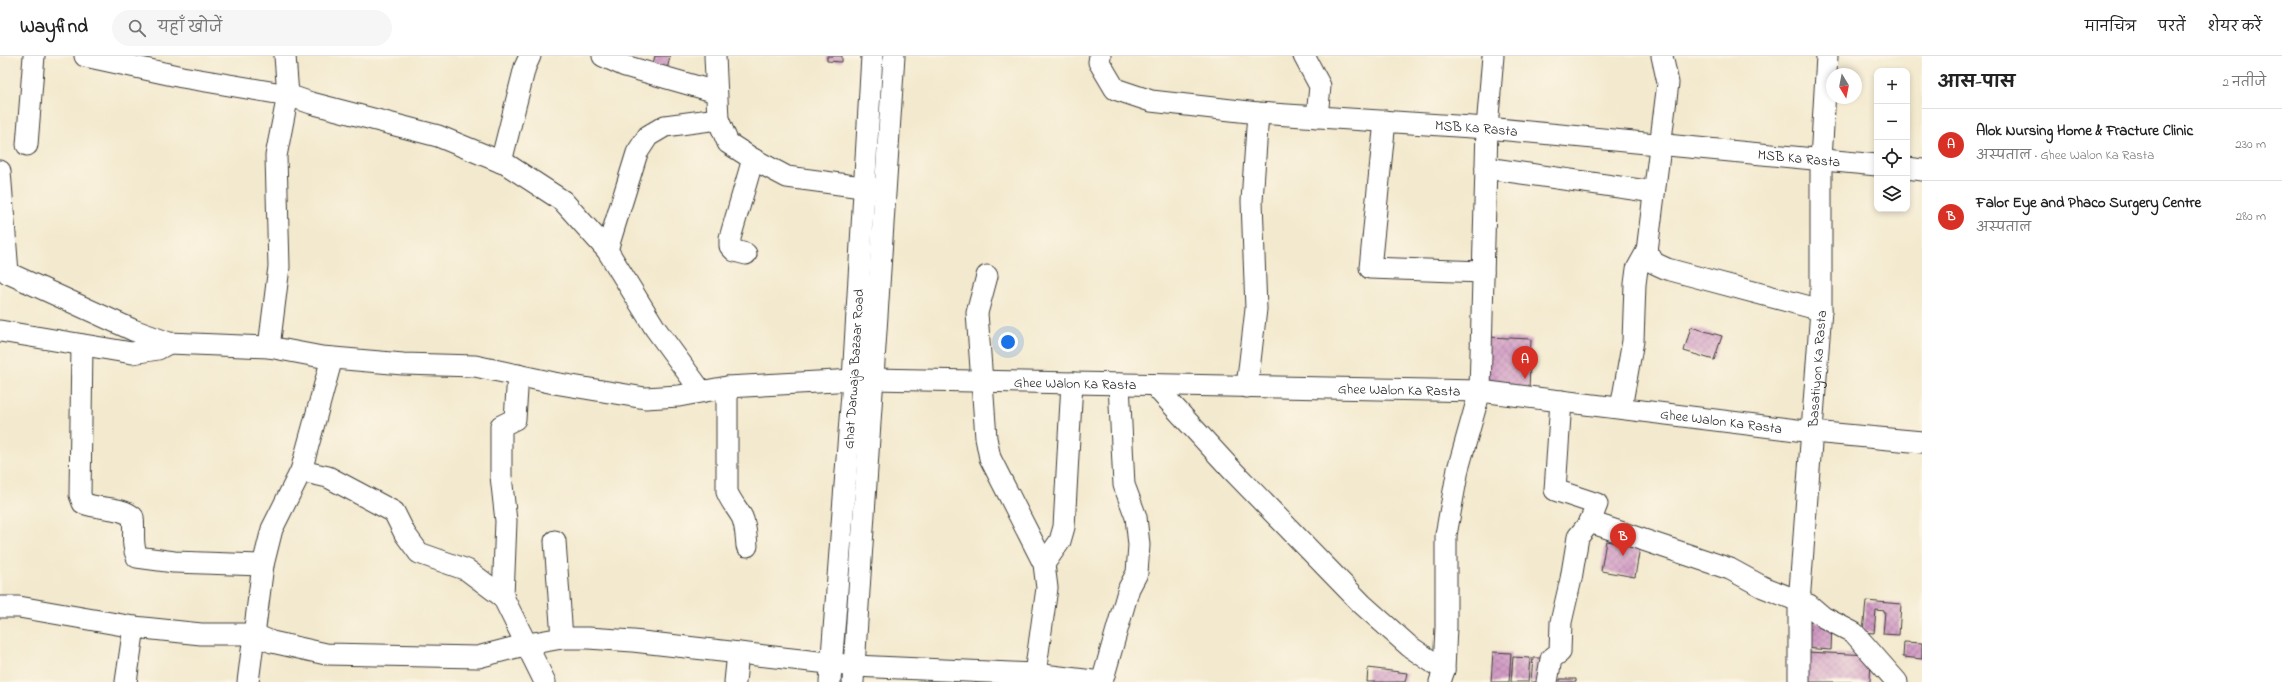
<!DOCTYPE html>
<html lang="hi">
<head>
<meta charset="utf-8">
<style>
	body { margin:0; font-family:"Indie Flower","Playpen Sans Deva",sans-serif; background:#f6f6f6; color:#222 }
	.controls { position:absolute; right:12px; top:12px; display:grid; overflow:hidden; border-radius:8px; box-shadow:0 2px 6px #0003 }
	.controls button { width:36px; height:36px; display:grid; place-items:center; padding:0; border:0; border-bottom:1px solid #e0e0e0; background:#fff; color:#222; font:20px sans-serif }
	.compass { position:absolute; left:1826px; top:12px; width:36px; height:36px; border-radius:50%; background:#fff; box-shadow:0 2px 6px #0003; rotate:170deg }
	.you { position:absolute; left:1008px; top:286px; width:14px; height:14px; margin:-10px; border:3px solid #fff; border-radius:50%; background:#1a73e8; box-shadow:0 0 0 6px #1a73e833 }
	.badge { display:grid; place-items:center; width:26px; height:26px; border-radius:50%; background:#d93025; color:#fff; font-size:13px; font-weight:700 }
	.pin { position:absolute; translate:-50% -33px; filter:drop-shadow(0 1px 2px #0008) }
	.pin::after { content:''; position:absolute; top:21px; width:14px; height:12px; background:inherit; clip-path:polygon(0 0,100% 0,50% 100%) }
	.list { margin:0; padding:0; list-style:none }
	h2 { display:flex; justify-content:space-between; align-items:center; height:52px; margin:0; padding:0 16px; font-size:17px }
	h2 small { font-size:13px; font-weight:400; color:#767676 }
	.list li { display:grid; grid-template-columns:26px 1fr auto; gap:12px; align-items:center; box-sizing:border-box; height:72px; padding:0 16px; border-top:1px solid #e0e0e0 }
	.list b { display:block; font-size:15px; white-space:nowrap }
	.list p { margin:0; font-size:13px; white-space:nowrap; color:#767676 }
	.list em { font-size:13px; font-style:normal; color:#767676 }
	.icon { flex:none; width:22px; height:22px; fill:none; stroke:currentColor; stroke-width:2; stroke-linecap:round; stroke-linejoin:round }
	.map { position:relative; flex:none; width:1922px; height:626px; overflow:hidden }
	header { display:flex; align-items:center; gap:24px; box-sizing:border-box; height:56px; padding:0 20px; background:#fff; border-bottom:1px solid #e0e0e0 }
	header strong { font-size:19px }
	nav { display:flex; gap:22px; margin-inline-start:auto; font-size:14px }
	.search { width:280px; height:36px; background:#f6f6f6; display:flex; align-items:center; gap:10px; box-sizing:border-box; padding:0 14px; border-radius:22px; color:#767676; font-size:15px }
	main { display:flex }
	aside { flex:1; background:#fff }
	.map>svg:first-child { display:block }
	.building { fill:url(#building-cross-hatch) }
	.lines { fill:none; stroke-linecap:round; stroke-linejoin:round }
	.minor-casing { stroke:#3c3b37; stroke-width:23 }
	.minor { stroke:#fff; stroke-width:21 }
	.labels { text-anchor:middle; stroke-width:3; stroke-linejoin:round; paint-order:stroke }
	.street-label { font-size:14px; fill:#1c1c1c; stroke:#fcf5e5 }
</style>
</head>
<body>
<header>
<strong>Wayfind</strong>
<div class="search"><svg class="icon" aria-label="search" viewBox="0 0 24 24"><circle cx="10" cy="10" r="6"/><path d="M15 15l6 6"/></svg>यहाँ खोजें</div>
<nav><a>मानचित्र</a><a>परतें</a><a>शेयर करें</a></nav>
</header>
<main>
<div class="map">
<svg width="1922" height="626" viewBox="0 0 1922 626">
	<defs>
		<pattern id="building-cross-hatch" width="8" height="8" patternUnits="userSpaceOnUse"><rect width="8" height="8" fill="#d098c4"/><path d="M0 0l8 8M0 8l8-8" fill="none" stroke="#a87b9e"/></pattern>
	</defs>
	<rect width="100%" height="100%" fill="#fcf5e5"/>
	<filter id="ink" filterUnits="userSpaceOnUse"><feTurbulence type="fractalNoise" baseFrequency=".025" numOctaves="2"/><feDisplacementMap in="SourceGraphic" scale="8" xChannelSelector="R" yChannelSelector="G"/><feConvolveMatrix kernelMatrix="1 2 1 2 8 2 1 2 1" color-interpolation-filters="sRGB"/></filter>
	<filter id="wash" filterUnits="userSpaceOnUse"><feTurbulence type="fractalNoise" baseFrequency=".012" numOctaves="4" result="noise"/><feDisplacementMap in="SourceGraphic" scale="16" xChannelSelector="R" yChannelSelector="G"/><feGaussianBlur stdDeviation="0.9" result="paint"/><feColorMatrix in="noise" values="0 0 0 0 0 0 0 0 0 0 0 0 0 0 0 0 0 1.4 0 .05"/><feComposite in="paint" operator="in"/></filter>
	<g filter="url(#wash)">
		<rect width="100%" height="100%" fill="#f3e9ce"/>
		<g id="blocks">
			<path class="building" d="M655,0H670L667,14L652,11Z
				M827,0H842V6L827,5Z
				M1691,271L1722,280L1714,304L1684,295Z
				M1487,281L1531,283L1529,333L1485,331Z
				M1606,485L1640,491L1635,521L1601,515Z
				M1866,545L1901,548L1899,579L1883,578L1885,555L1876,554L1874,577L1863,576Z
				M1805,565L1832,567L1831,594L1803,592Z
				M1904,586L1922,587V603L1903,601Z
				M1493,596L1511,597L1509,626H1491Z
				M1806,596L1871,599L1870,626H1805Z
				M1513,601L1530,602L1528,626H1511Z
				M1533,602H1544L1542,626H1531Z
				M1368,612L1407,617L1405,626H1367Z
				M1560,623H1576V626H1560Z"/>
		</g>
	</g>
	<g filter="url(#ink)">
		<use href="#blocks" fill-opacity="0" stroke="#3c3b37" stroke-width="1"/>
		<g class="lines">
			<defs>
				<g id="minor">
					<path d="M85,0L182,21L288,39L311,47L438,80L506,108L563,145L607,194L655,272L701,335"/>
					<path d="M603,0L625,10L716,36"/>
					<path d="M715,0L718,63L728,87L753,103L787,121L877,133"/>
					<path id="s1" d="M1100,0L1099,6L1115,33L1151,45L1258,57L1487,72L1877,109"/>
					<path d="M1304,0L1320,30L1317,61"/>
					<path d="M1662,0L1668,27L1647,195L1654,207L1667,213L1821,254"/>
					<path d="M1385,65L1370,212L1483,216"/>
					<path d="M27,89L34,0"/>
					<path d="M501,106L525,11L530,0"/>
					<path d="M1486,112L1654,136"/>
					<path d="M1907,112L1922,114"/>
					<path d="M0,115L8,217"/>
					<path d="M607,194L637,97L648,80L665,70L718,63"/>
					<path d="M746,198L735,195L730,190V182L753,103"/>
					<path id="s2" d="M0,210L8,217L133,274L169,287L269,291L322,301L403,308L475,310L554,327L645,342L679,340L727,331L873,323L1480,335L1813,376L1922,386"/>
					<path d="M987,220L977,257L986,382L990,402L1044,508L1047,532L1035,618"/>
					<path d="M0,275L132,297L158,293L169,287"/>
					<path d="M82,289L80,439L83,447C99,454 120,450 133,461C135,476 131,488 137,501L174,506L263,509"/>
					<path d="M269,291L279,211L276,100L288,39L285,0"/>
					<path d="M1154,329L1231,413L1362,548L1409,590L1444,614"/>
					<path d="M727,331V436C731,446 737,452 742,461C746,470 746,480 747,490"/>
					<path d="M1247,331L1256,253L1252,145L1258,57"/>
					<path d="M1561,345L1555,434L1597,448L1590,466"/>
					<path d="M1621,352L1633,285L1635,228L1637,213L1647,195"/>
					<path d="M301,415L328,421L394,456L405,478L419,497L467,514L503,541L545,626"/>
					<path d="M555,485L562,582"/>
					<path d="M1044,508L1060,485L1064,471L1072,327"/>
					<path d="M503,541L506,465L501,420V370L515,363L518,319"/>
					<path d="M0,551H19L134,571L201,578H253L272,586L326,598L478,601L528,588L562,582H588L633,585L854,610L1035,618L1101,626"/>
					<path d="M126,626L134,571"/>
					<path d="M248,626L263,509L272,473L301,415L332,302"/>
					<path d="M735,626L738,597"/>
					<path id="s3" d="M830,626L853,324L872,0"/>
					<path d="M853,626L894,0"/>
					<path d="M1102,626L1129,532L1137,517L1139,489L1136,461L1124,429L1119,328"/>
					<path d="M1440,626L1444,614L1446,571V479L1458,413L1480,335L1487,72L1493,0"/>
					<path d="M1547,626L1551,603L1560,596L1561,566L1571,523L1578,481L1590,466L1730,513L1763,531L1809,549L1823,561L1854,577L1897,626"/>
					<path id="s4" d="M1799,626V547L1821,254V104L1827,0"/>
				</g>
			</defs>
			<use href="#minor" class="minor-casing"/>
			<use href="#minor" class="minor"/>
		</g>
	</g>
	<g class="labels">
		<g class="street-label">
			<text dy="5" stroke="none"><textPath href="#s1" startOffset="402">MSB Ka Rasta</textPath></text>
			<text dy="5" stroke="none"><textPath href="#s1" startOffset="726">MSB Ka Rasta</textPath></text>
			<text dy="5" stroke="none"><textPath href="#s3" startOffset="314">Ghat Darwaja Bazaar Road</textPath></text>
			<text dy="5" stroke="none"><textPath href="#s4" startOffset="314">Basatiyon Ka Rasta</textPath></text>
			<text dy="5" stroke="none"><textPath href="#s2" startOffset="1098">Ghee Walon Ka Rasta</textPath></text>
			<text dy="5" stroke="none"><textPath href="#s2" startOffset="1422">Ghee Walon Ka Rasta</textPath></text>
			<text dy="5" stroke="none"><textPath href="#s2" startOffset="1746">Ghee Walon Ka Rasta</textPath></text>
		</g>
	</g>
</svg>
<div class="controls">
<button>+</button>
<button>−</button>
<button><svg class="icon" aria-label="locate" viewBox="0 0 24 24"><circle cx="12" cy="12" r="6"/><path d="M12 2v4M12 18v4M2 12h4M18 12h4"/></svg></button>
<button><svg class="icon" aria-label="layers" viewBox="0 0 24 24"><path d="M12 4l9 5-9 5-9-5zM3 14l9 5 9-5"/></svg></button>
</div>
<svg class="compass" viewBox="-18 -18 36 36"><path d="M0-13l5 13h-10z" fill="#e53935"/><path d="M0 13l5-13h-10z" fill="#767676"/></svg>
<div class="you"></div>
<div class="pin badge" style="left:1525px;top:323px">A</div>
<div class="pin badge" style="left:1623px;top:500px">B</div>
</div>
<aside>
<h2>आस-पास<small>2 नतीजे</small></h2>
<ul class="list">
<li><span class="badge">A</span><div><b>Alok Nursing Home &amp; Fracture Clinic</b><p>अस्पताल · Ghee Walon Ka Rasta</p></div><em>230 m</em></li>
<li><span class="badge">B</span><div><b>Falor Eye and Phaco Surgery Centre</b><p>अस्पताल</p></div><em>280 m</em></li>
</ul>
</aside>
</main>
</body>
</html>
